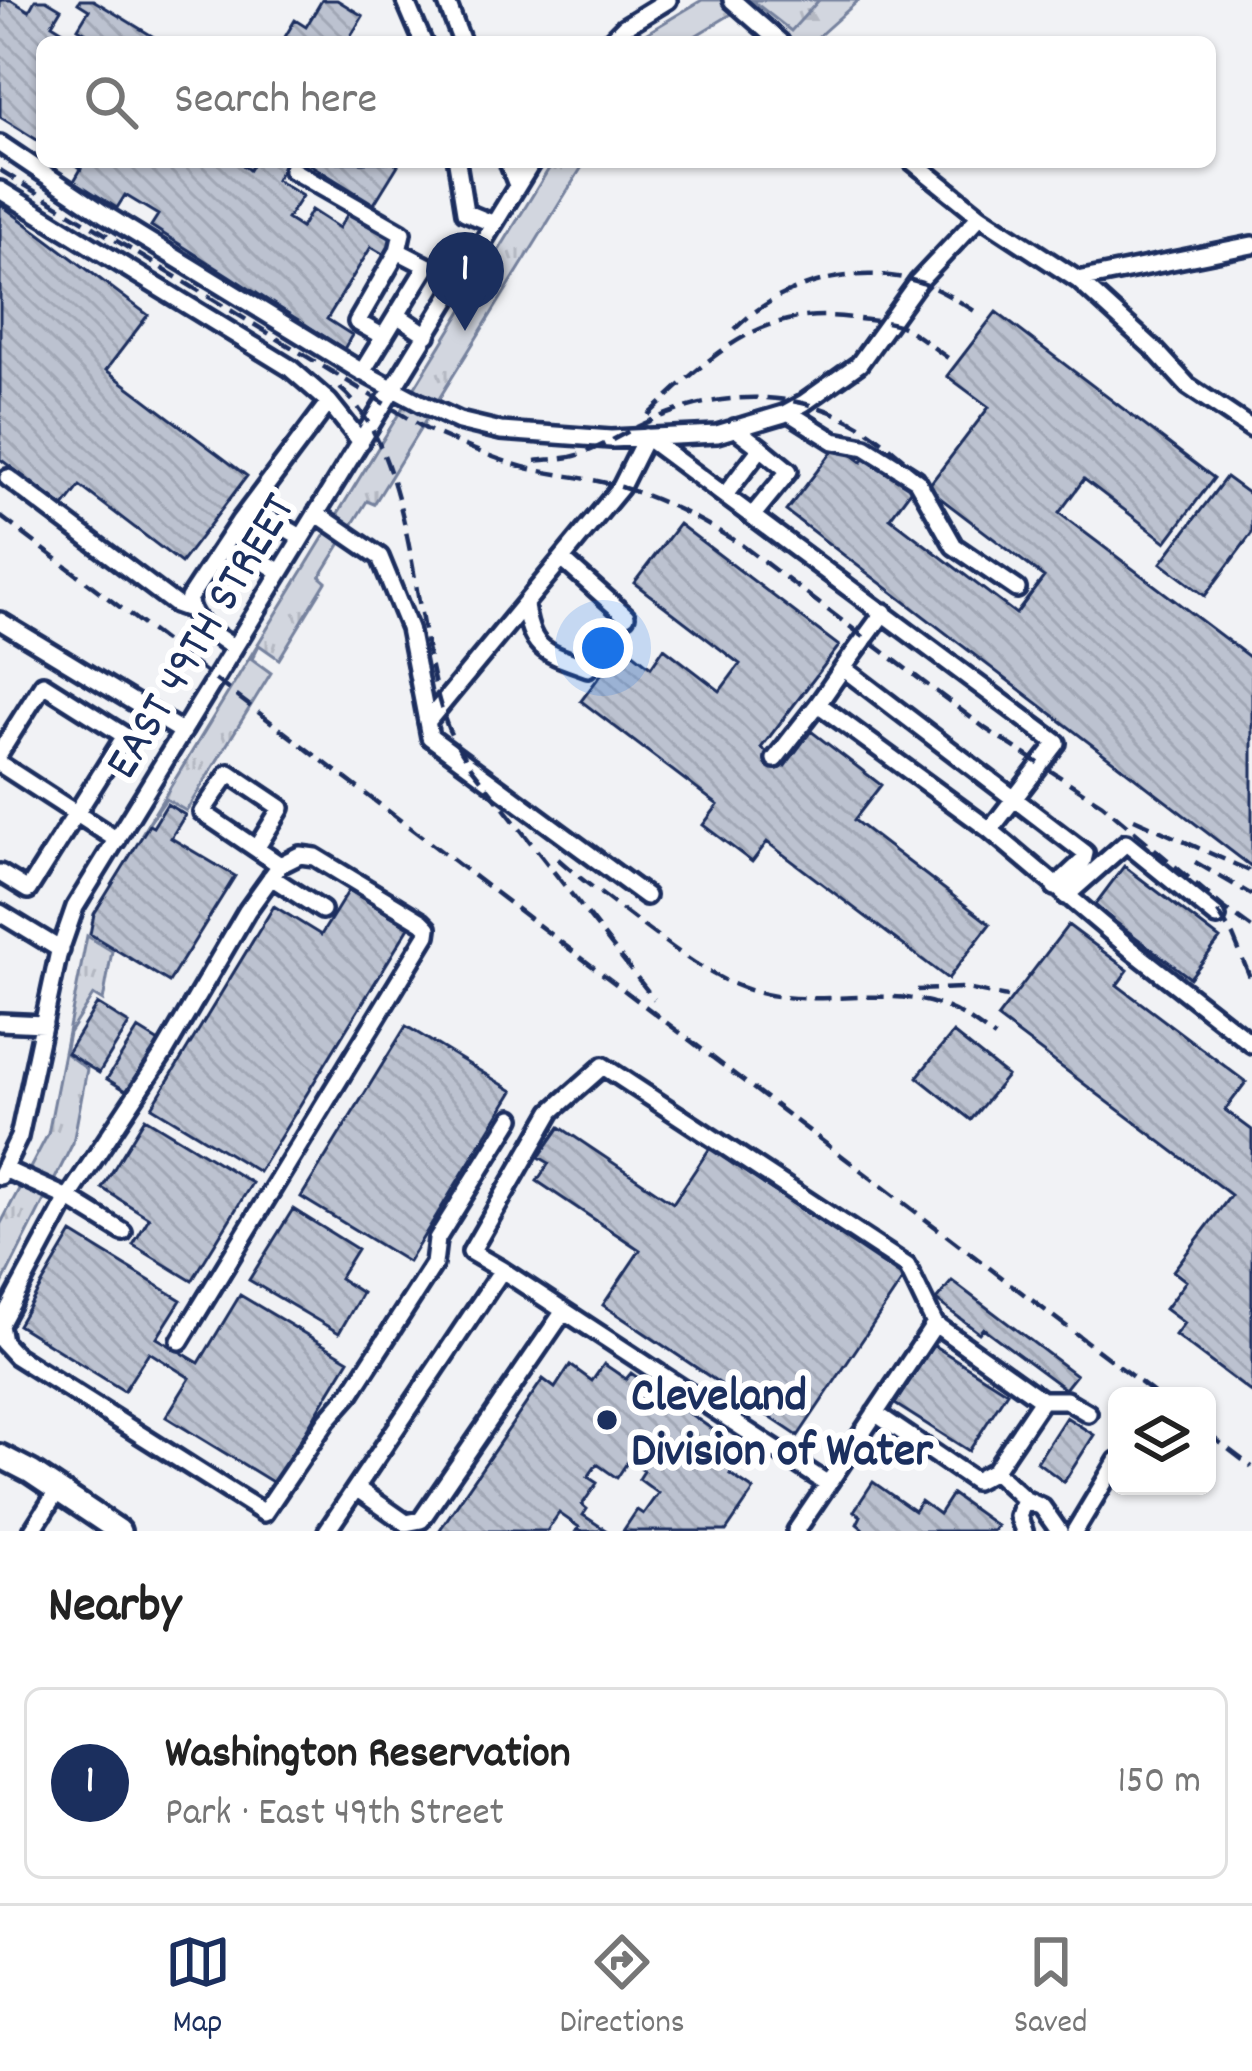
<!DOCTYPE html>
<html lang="en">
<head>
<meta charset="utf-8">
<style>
	body { margin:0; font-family:Dekko,sans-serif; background:#f2f2f2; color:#222 }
	.controls { position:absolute; right:36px; bottom:36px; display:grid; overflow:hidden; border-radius:18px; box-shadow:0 3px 9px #0004 }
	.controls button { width:108px; height:108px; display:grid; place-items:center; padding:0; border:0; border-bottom:3px solid #e0e0e0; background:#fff; color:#222; font:60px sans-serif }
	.you { position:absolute; left:603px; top:648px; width:42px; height:42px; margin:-30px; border:9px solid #fff; border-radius:50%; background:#1a73e8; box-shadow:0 0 0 18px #1a73e833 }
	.badge { display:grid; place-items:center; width:78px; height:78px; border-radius:50%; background:#1b2f5e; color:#fff; font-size:39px; font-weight:700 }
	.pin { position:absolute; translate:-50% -99px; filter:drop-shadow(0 3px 6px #0008) }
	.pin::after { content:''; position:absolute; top:63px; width:42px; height:36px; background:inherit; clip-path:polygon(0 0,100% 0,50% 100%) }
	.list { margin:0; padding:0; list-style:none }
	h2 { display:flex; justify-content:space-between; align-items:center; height:156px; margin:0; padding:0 48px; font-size:51px }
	h2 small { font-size:39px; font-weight:400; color:#767676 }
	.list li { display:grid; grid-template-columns:78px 1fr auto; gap:36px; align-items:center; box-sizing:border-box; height:192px; margin:0 24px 24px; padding:0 24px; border:3px solid #e0e0e0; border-radius:18px }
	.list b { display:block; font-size:45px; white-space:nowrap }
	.list p { margin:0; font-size:39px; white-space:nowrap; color:#767676 }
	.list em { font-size:39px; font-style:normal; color:#767676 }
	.icon { flex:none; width:66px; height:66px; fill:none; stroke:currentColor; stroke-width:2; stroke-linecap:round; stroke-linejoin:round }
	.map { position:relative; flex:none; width:1252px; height:1531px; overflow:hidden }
	.search { position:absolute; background:#fff; box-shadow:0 3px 9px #0004; left:36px; right:36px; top:36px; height:132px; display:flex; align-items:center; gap:30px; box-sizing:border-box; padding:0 42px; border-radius:18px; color:#767676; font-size:45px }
	.sheet { height:372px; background:#fff }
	nav { display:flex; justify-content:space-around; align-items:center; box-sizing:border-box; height:168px; border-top:3px solid #e0e0e0; background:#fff; font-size:33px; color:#767676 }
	nav a { display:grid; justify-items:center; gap:6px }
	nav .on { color:#1b2f5e }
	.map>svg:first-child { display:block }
	.forest { fill:url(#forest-firs); stroke:#76829e; stroke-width:3 }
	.park { fill:url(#park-tufts); stroke:#76829e; stroke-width:3 }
	.building { fill:url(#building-back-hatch); stroke:#1b2f5e; stroke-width:3 }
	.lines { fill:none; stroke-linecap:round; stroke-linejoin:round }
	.minor-casing { stroke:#1b2f5e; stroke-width:24 }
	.major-casing { stroke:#1b2f5e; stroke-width:30 }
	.minor { stroke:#fff; stroke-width:15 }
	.major { stroke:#fff; stroke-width:21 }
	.rail { stroke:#1b2f5e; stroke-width:4.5; stroke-dasharray:18 9; stroke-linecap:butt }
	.poi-dot { fill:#1b2f5e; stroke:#fff; stroke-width:4.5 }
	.labels { text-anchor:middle; stroke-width:12; stroke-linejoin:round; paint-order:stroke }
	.street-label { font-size:48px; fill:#1b2f5e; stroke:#fff }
	.poi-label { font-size:48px; font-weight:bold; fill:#1b2f5e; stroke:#fff; text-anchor:start }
</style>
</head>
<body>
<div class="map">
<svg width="1252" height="1531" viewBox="0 0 1252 1531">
	<defs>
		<pattern id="forest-firs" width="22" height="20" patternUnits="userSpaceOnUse" patternTransform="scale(3)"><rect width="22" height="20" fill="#d2d6df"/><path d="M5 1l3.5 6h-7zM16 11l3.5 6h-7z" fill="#b4b8c2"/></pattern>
		<pattern id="park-tufts" width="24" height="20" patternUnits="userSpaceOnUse" patternTransform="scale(3)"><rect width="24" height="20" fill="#d2d6df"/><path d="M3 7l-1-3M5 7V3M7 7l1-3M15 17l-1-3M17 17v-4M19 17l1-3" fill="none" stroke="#b4b8c2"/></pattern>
		<pattern id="building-back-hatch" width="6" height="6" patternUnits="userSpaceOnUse" patternTransform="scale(3)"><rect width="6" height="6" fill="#bcc2d0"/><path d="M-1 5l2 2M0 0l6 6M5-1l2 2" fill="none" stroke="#a1a7b5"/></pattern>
	</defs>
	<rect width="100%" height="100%" fill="#f1f2f5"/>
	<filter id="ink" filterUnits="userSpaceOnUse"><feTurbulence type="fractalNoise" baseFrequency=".00833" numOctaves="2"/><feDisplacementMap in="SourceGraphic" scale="24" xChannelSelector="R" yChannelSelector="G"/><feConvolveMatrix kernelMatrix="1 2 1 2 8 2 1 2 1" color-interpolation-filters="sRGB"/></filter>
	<g filter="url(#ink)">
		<path class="forest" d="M732,0H859L812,42H780Z"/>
		<path class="park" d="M702,0H819L791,31L753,1L685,42H632Z
			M553,162H585L374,504L367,501L320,577L326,582L279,659L259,645L252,659L271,673L186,811L166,799L141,835Z
			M87,936L112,951L103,1001L93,995L69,1033L65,1053L87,1069L73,1143L0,1288V1225L48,1134Z"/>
		<path class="building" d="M0,0H11L29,11L35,0H46L61,9L52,24L81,42H42V143L0,117Z
			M80,0H93L162,42H101L78,28L89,10L78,3Z
			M322,0H337L363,16L348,41L282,42L295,20L306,27Z
			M239,162L249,170L254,162H286L276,180L302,196L287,219L301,228L311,210L339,228L352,207L397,235L385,255L371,247L327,319L352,335L344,349L151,226L158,215L125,195L117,208L74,181L81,169L72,163Z
			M306,162H393L398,165L374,204Z
			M0,204L148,315L106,370L247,476L181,563L80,486L64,507L0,459Z
			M996,312L1214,478L1166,542L1084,479L1059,513L1252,659V867L786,511L838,444L862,462L869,454L913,487L890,518L1016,614L1044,577L927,488L989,407L947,376Z
			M1226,477L1252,496V533L1205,596L1161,563Z
			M679,524L839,646L761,748L785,766L811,731L881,785L854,820L990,924L948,979L767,842L752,862L703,825L718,805L581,701L623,645L651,667L664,648L720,691L740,664L634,583Z
			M167,804L185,815L171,838L235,876L169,982L90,934L94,914L149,825L153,827Z
			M1124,866L1220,939L1190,978L1094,906Z
			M349,890L409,927L259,1172L152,1107L274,906L321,935Z
			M1068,925L1128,970L1117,985L1246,1082L1225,1110L1252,1130V1393L1175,1335L1184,1323L1165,1309L1186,1281L1173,1271L1231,1195L997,1018Z
			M97,1004L129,1024L99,1073L67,1053Z
			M406,1026L513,1091L408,1262L301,1197Z
			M138,1029L159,1042L128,1092L107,1079Z
			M953,1033L1007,1076L971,1120L917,1077Z
			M145,1118L252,1183L192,1281L133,1245L149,1218L102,1188Z
			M560,1127L673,1203L710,1148L904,1278L798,1436L603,1305L640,1250L537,1181L549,1163L539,1157Z
			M293,1209L357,1249L339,1278L362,1293L339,1333L249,1280Z
			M72,1233L181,1300L157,1338L199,1363L240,1295L349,1360L274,1483L166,1417L190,1378L149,1352L124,1391L18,1325Z
			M952,1281L1076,1375L1065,1389L983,1328L979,1333L936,1300Z
			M933,1345L1007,1392L969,1451L895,1404Z
			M604,1364L626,1379L631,1373L745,1452L730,1474L754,1490L726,1531H623L637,1510L643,1514L658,1493L639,1479L644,1471L636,1465L640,1460L632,1455L617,1478L597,1464L588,1477L597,1483L582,1505L587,1509L583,1515L607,1531H576L579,1527L559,1513L547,1531H439L543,1379L555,1388L570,1365L592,1381Z
			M1066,1417L1094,1435L1064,1482L1037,1462Z
			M873,1482L914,1511L921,1501L939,1514L952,1494L997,1526L993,1531H860L862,1528L857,1524L861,1516L854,1511Z"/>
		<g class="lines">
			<defs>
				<path id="minor" d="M405,0L423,42
					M446,0L462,42
					M732,0L780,42
					M609,42L624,27L668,0
					M0,144L104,214L362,372L420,403L459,421L501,431L611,439L717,434L784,414L804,403L859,364L918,282L980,216
					M457,162L465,212L494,224
					M508,162L517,185
					M913,162L980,216L1078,280L1156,351L1188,386L1252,429
					M292,170L402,233L398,251
					M0,190L290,368L329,402L361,442
					M1078,280L1252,245
					M397,315L427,335
					M362,372C384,337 405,301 427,266L398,251L357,322L384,337
					M788,412L834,441L865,447L916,479L954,546L1017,589
					M8,478L175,604L189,609
					M725,495L761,448L735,428
					M316,513L380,557L409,628L430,737L646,896
					M753,515L789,471L761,448
					M239,522L265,516L301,537
					M239,522L252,554L280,572
					M562,559L626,616
					M525,604C530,651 547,653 588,668
					M0,621L183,732
					M234,648C217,635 188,622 189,598L239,522L329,402
					M843,668L884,612
					M427,722L621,487L646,437L1057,743C1035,772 1012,801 990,830L818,704L843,668L1085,853L1083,861L1055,887
					M0,752L43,684L125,736L28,890L0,873
					M775,759L818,704
					M0,764L117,840
					M990,830L1133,951L1252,1044
					M257,847L281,808L229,773L202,812L280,865
					M271,877L322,910
					M1066,896L1126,843L1217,917
					M0,913L61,950
					M0,1022L44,1024
					M4,1169L68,1198L123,1232
					M0,1176L19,1137L58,956L75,907L532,162
					M502,1270L471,1252L552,1111L603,1066L907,1266L935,1324L828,1484
					M935,1324L1042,1400L994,1471L1024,1499
					M180,1341L427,935L428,928L422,922L315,857L300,855L280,865L247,911L164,1053L68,1198L0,1325L3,1342L16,1356L264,1513L327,1420L351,1393L434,1264L437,1239L512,1118
					M1042,1400H1066L1088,1413
					M875,1413L975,1481L994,1471
					M356,1488L406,1523L421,1520L564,1311
					M32,1531L58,1490
					M327,1531L502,1270L828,1484L796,1531
					M1024,1531L1018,1516L1024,1499L1042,1507L1059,1531
					M1075,1531L1117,1461"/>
				<path id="major" d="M0,1456L31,1472L119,1531"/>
			</defs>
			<use href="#minor" class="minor-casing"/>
			<use href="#major" class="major-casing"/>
			<use href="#minor" class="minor"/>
			<use href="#major" class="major"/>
			<path class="rail" d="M0,170L426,429C458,443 489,457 523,467C556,476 591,477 624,488C667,501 705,522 743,546L986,729L1102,804L1223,907L1252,928
				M735,329C781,282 859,262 922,283C943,291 962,303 981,315
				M340,388C418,456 411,633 448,728C454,742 464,755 472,768L654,999
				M648,415C713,354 762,303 859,319C874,321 892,321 905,328C921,337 936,350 951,360
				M535,461C550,459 567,459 581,454C607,445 631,428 657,418C724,390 798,389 862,427C885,441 906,462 928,478
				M0,516L1158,1396
				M1134,819L1252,872
				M558,859C584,882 611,901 638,922C675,949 711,980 756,992C815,1008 886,986 939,1005C960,1011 977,1025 995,1038
				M1195,862L1252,895
				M1218,912L1233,936L1252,982
				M917,990L961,988L1007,997
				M1207,1433L1252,1467"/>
		</g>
	</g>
	<circle class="poi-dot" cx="607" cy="1420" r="12"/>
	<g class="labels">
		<g class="street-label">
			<text transform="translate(197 634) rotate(-59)" y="17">EAST 49TH STREET</text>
		</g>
		<g class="poi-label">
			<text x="631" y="1409">Cleveland<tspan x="631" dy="55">Division of Water</tspan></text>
		</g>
	</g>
</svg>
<div class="controls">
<button><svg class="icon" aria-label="layers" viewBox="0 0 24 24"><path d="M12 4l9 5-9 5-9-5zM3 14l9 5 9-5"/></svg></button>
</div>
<div class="you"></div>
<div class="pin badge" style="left:465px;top:331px">1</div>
<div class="search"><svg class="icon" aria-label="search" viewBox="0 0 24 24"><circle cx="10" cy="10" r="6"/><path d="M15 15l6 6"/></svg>Search here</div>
</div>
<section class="sheet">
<h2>Nearby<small></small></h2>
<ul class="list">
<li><span class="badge">1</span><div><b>Washington Reservation</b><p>Park · East 49th Street</p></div><em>150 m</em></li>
</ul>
</section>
<nav>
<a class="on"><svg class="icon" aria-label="map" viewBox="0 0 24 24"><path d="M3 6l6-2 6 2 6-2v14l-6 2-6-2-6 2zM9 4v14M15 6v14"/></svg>Map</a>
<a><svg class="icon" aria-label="directions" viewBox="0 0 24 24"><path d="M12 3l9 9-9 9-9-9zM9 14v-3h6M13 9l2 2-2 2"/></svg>Directions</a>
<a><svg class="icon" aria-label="saved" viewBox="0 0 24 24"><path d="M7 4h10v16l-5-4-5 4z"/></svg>Saved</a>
</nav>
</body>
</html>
